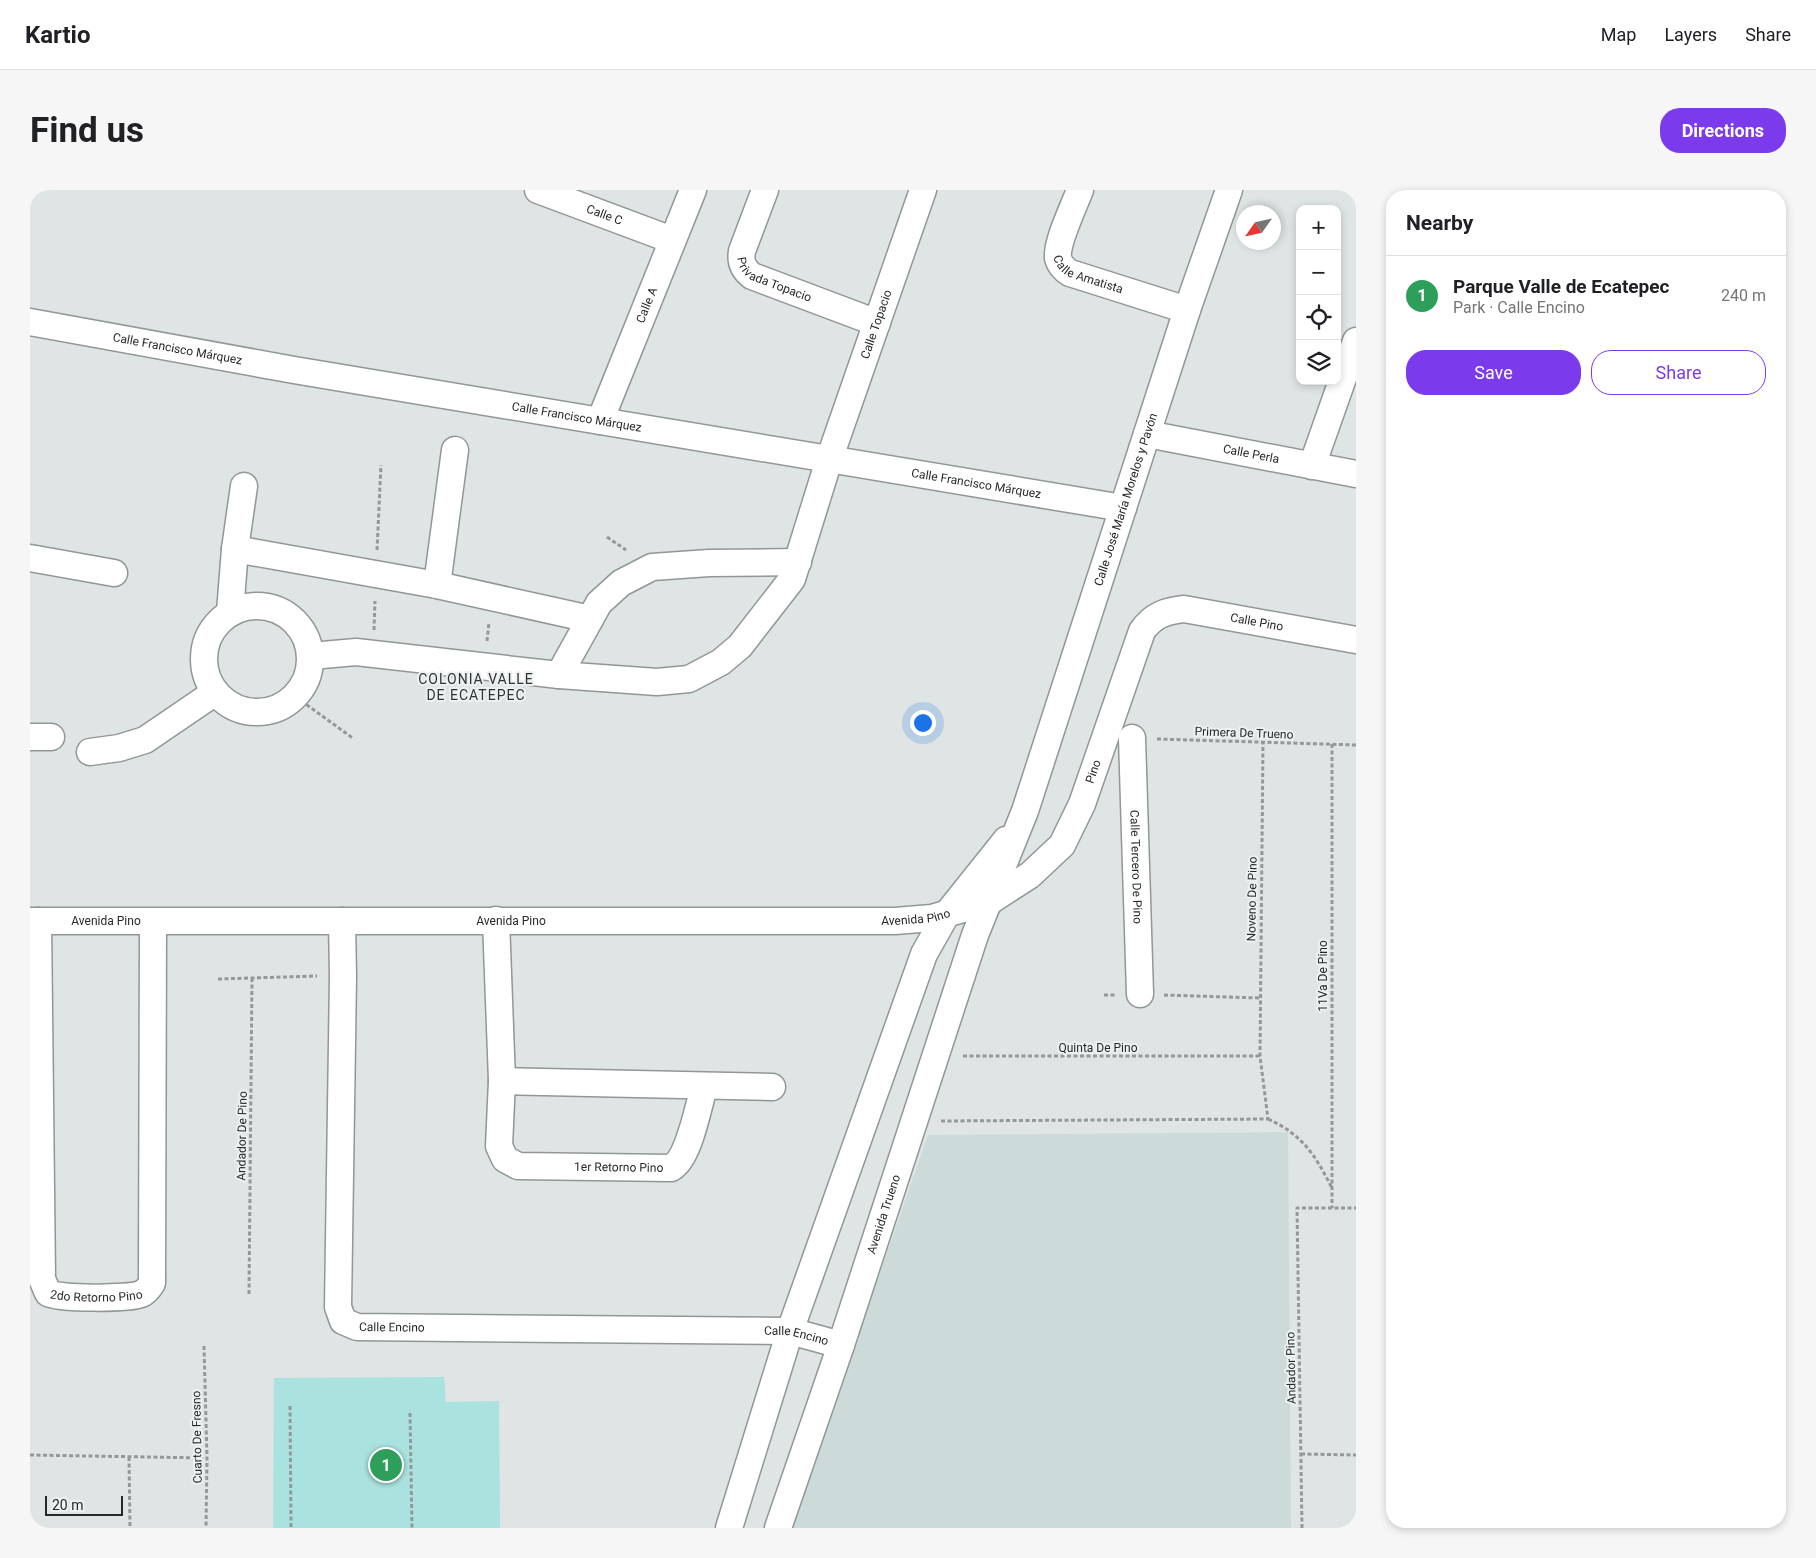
<!DOCTYPE html>
<html lang="en">
<head>
<meta charset="utf-8">
<style>
	body { margin:0; font-family:Roboto,sans-serif; background:#f6f6f6; color:#202124 }
	.controls { position:absolute; right:15px; top:15px; display:grid; overflow:hidden; border-radius:10px; box-shadow:0 2px 8px #0003 }
	.controls button { width:45px; height:45px; display:grid; place-items:center; padding:0; border:0; border-bottom:1px solid #e0e0e0; background:#fff; color:#202124; font:25px sans-serif }
	.compass { position:absolute; left:1206px; top:15px; width:45px; height:45px; border-radius:50%; background:#fff; box-shadow:0 2px 8px #0003; rotate:236deg }
	.scale { position:absolute; left:15px; bottom:12px; width:78px; box-sizing:border-box; padding-left:5px; border:2px solid #272929; border-top:0; font-size:14px; line-height:18px; white-space:nowrap; color:#272929; -webkit-text-stroke:4px #ecf1f1; paint-order:stroke }
	.you { position:absolute; left:892px; top:532px; width:18px; height:18px; margin:-12px; border:4px solid #fff; border-radius:50%; background:#1a73e8; box-shadow:0 0 0 8px #1a73e833 }
	.badge { display:grid; place-items:center; width:32px; height:32px; border-radius:50%; background:#7c3aed; color:#fff; font-size:16px; font-weight:700 }
	.pin { position:absolute; translate:-50% -50%; border:2px solid #fff; box-shadow:0 1px 5px #0006 }
	.list { margin:0; padding:0; list-style:none }
	h2 { display:flex; justify-content:space-between; align-items:center; height:65px; margin:0; padding:0 20px; font-size:21px }
	h2 small { font-size:16px; font-weight:400; color:#757577 }
	.list li { display:grid; grid-template-columns:32px 1fr auto; gap:15px; align-items:center; box-sizing:border-box; height:80px; padding:0 20px; border-top:1px solid #e0e0e0 }
	.list b { display:block; font-size:19px; white-space:nowrap }
	.list p { margin:0; font-size:16px; white-space:nowrap; color:#757577 }
	.list em { font-size:16px; font-style:normal; color:#757577 }
	.actions { display:flex; gap:10px; padding:15px 20px }
	.actions a { flex:1; padding:11px 0; border:1px solid #7c3aed; border-radius:20px; text-align:center; font-size:18px; color:#7c3aed }
	.actions .main { background:#7c3aed; color:#fff }
	.icon { flex:none; width:28px; height:28px; fill:none; stroke:currentColor; stroke-width:2; stroke-linecap:round; stroke-linejoin:round }
	.map { position:relative; flex:none; width:1326px; height:1338px; overflow:hidden; border-radius:20px }
	header { display:flex; align-items:center; gap:30px; box-sizing:border-box; height:70px; padding:0 25px; background:#fff; border-bottom:1px solid #e0e0e0 }
	header strong { font-size:24px }
	nav { display:flex; gap:28px; margin-inline-start:auto; font-size:18px }
	.intro { display:flex; align-items:center; justify-content:space-between; box-sizing:border-box; height:120px; padding:0 30px }
	h1 { margin:0; font-size:35px }
	.button { padding:12px 22px; border-radius:20px; background:#7c3aed; color:#fff; font-size:18px; font-weight:700 }
	main { display:flex; gap:30px; padding:0 30px }
	aside { flex:1; background:#fff; border-radius:20px; box-shadow:0 2px 8px #0003 }
	.map>svg:first-child { display:block }
	.built { fill:#ccdbda }
	.green { fill:#a9e2de }
	.lines { fill:none; stroke-linecap:round; stroke-linejoin:round }
	.minor-casing { stroke:#919796; stroke-width:29 }
	.path { stroke:#949898; stroke-width:3; stroke-dasharray:4 2.5; stroke-linecap:butt }
	.minor { stroke:#fff; stroke-width:26 }
	.labels { text-anchor:middle; stroke-width:4; stroke-linejoin:round; paint-order:stroke }
	.street-label { font-size:12px; fill:#272929; stroke:#ecf1f1 }
	.neighbourhood-label { font-size:14px; letter-spacing:1px; fill:#303434; stroke:#ecf1f1 }
</style>
</head>
<body>
<header>
<strong>Kartio</strong>
<nav><a>Map</a><a>Layers</a><a>Share</a></nav>
</header>
<div class="intro"><h1>Find us</h1><a class="button">Directions</a></div>
<main>
<div class="map">
<svg width="1326" height="1338" viewBox="0 0 1326 1338">
	<rect width="100%" height="100%" fill="#dfe4e4"/>
	<path class="built" d="M1258,942L1261,1338H761L898,945Z"/>
	<path class="green" d="M414,1187L416,1212L469,1211L470,1338H243L244,1188Z"/>
	<g class="lines">
		<defs>
			<g id="minor">
				<path id="s1" d="M508,0L642,50"/>
				<path id="s2" d="M735,0L712,61C710,72 713,79 722,86L847,133"/>
				<path id="s3" d="M1050,0C1044,16 1026,53 1028,68C1030,76 1035,80 1040,83L1157,120"/>
				<path id="s4" d="M0,132L264,180L1093,318"/>
				<path id="s5" d="M570,231L663,0"/>
				<path id="s6" d="M1117,244L1326,284"/>
				<path d="M1282,276L1326,151"/>
				<path d="M205,359L407,395L560,429"/>
				<path d="M0,368L84,383"/>
				<path d="M407,395L425,260"/>
				<circle cx="227" cy="469" r="53"/>
				<path d="M200,422L205,359L214,296"/>
				<path id="s7" d="M281,466L326,462L529,485L627,492L659,489L691,472L710,456L762,389L799,270L893,0"/>
				<path d="M529,485L569,413L591,393L622,377L679,373L768,372"/>
				<path d="M0,547H21"/>
				<path id="s8" d="M1102,548L1110,804"/>
				<path d="M60,562L89,558L115,550L184,503"/>
				<path id="s9" d="M466,730L472,891L469,956L475,969L488,976L641,978C659,969 668,917 674,897"/>
				<path id="s10" d="M0,731H865L902,728L960,711L1000,685L1032,655L1052,614L1112,441C1123,425 1136,421 1154,419L1326,450"/>
				<path id="s11" d="M8,731L12,1089L18,1103C29,1109 99,1109 111,1104C116,1102 119,1098 122,1093L123,732"/>
				<path id="s12" d="M312,731L313,786L308,1117L313,1131L327,1137L760,1141L811,1155"/>
				<path d="M472,891L742,897"/>
				<path d="M699,1338L760,1141L894,764L916,725L976,650"/>
				<path id="s13" d="M748,1338L811,1155L945,745L995,621L1157,120L1199,0"/>
			</g>
		</defs>
		<use href="#minor" class="minor-casing"/>
		<path class="path" d="M577,347L596,360
			M347,360L351,275
			M344,440L345,411
			M457,451L459,432
			M266,507L324,549
			M1127,549L1326,555
			M1302,554V1018
			M188,789L287,786
			M1074,805H1086
			M1134,805L1229,808
			M933,866H1230
			M1238,929C1273,945 1285,965 1302,998
			M911,931L1238,929L1230,866L1233,552
			M219,1104L222,788
			M174,1156L177,1268L176,1338
			M260,1216L261,1338
			M380,1223L382,1338
			M1271,1264L1326,1265
			M0,1265L177,1268
			M99,1267L100,1338
			M1272,1338L1267,1018H1326"/>
		<use href="#minor" class="minor"/>
	</g>
	<g class="labels">
		<g class="street-label">
			<text dy="4" stroke="none"><textPath href="#s1" startOffset="71">Calle C</textPath></text>
			<text dy="4" stroke="none"><textPath href="#s3" startOffset="108">Calle Amatista</textPath></text>
			<text dy="4" stroke="none"><textPath href="#s2" startOffset="114">Privada Topacio</textPath></text>
			<text dy="4" stroke="none"><textPath href="#s5" startOffset="125">Calle A</textPath></text>
			<text dy="4" stroke="none"><textPath href="#s7" startOffset="794">Calle Topacio</textPath></text>
			<text dy="4" stroke="none"><textPath href="#s4" startOffset="150">Calle Francisco Márquez</textPath></text>
			<text dy="4" stroke="none"><textPath href="#s4" startOffset="555">Calle Francisco Márquez</textPath></text>
			<text dy="4" stroke="none"><textPath href="#s6" startOffset="106">Calle Perla</textPath></text>
			<text dy="4" stroke="none"><textPath href="#s4" startOffset="960">Calle Francisco Márquez</textPath></text>
			<text dy="4" stroke="none"><textPath href="#s13" startOffset="1086">Calle José María Morelos y Pavón</textPath></text>
			<text dy="4" stroke="none"><textPath href="#s10" startOffset="1406">Calle Pino</textPath></text>
			<text transform="translate(1214 543) rotate(2)" y="4">Primera De Trueno</text>
			<text dy="4" stroke="none"><textPath href="#s10" startOffset="1134">Pino</textPath></text>
			<text dy="4" stroke="none"><textPath href="#s8" startOffset="129">Calle Tercero De Pino</textPath></text>
			<text transform="translate(1222 709) rotate(-89)" y="4">Noveno De Pino</text>
			<text dy="4" stroke="none"><textPath href="#s10" startOffset="886">Avenida Pino</textPath></text>
			<text dy="4" stroke="none"><textPath href="#s10" startOffset="481">Avenida Pino</textPath></text>
			<text dy="4" stroke="none"><textPath href="#s10" startOffset="76">Avenida Pino</textPath></text>
			<text transform="translate(1293 786) rotate(-90)" y="4">11Va De Pino</text>
			<text x="1068" y="862">Quinta De Pino</text>
			<text transform="translate(212 946) rotate(-89)" y="4">Andador De Pino</text>
			<text dy="4" stroke="none"><textPath href="#s9" startOffset="356">1er Retorno Pino</textPath></text>
			<text dy="4" stroke="none"><textPath href="#s13" startOffset="331">Avenida Trueno</textPath></text>
			<text dy="4" stroke="none"><textPath href="#s11" startOffset="422">2do Retorno Pino</textPath></text>
			<text dy="4" stroke="none"><textPath href="#s12" startOffset="451">Calle Encino</textPath></text>
			<text dy="4" stroke="none"><textPath href="#s12" startOffset="856">Calle Encino</textPath></text>
			<text transform="translate(1261 1178) rotate(-91)" y="4">Andador Pino</text>
			<text transform="translate(167 1247) rotate(-91)" y="4">Cuarto De Fresno</text>
		</g>
		<g class="neighbourhood-label">
			<text x="446" y="494">COLONIA VALLE<tspan x="446" dy="16">DE ECATEPEC</tspan></text>
		</g>
	</g>
</svg>
<div class="controls">
<button>+</button>
<button>−</button>
<button><svg class="icon" aria-label="locate" viewBox="0 0 24 24"><circle cx="12" cy="12" r="6"/><path d="M12 2v4M12 18v4M2 12h4M18 12h4"/></svg></button>
<button><svg class="icon" aria-label="layers" viewBox="0 0 24 24"><path d="M12 4l9 5-9 5-9-5zM3 14l9 5 9-5"/></svg></button>
</div>
<svg class="compass" viewBox="-18 -18 36 36"><path d="M0-13l5 13h-10z" fill="#e53935"/><path d="M0 13l5-13h-10z" fill="#757577"/></svg>
<div class="scale">20 m</div>
<div class="you"></div>
<div class="pin badge" style="left:356px;top:1275px;background:#2e9e5b">1</div>
</div>
<aside>
<h2>Nearby<small></small></h2>
<ul class="list">
<li><span class="badge" style="background:#2e9e5b">1</span><div><b>Parque Valle de Ecatepec</b><p>Park · Calle Encino</p></div><em>240 m</em></li>
</ul>
<div class="actions"><a class="main">Save</a><a>Share</a></div>
</aside>
</main>
</body>
</html>
